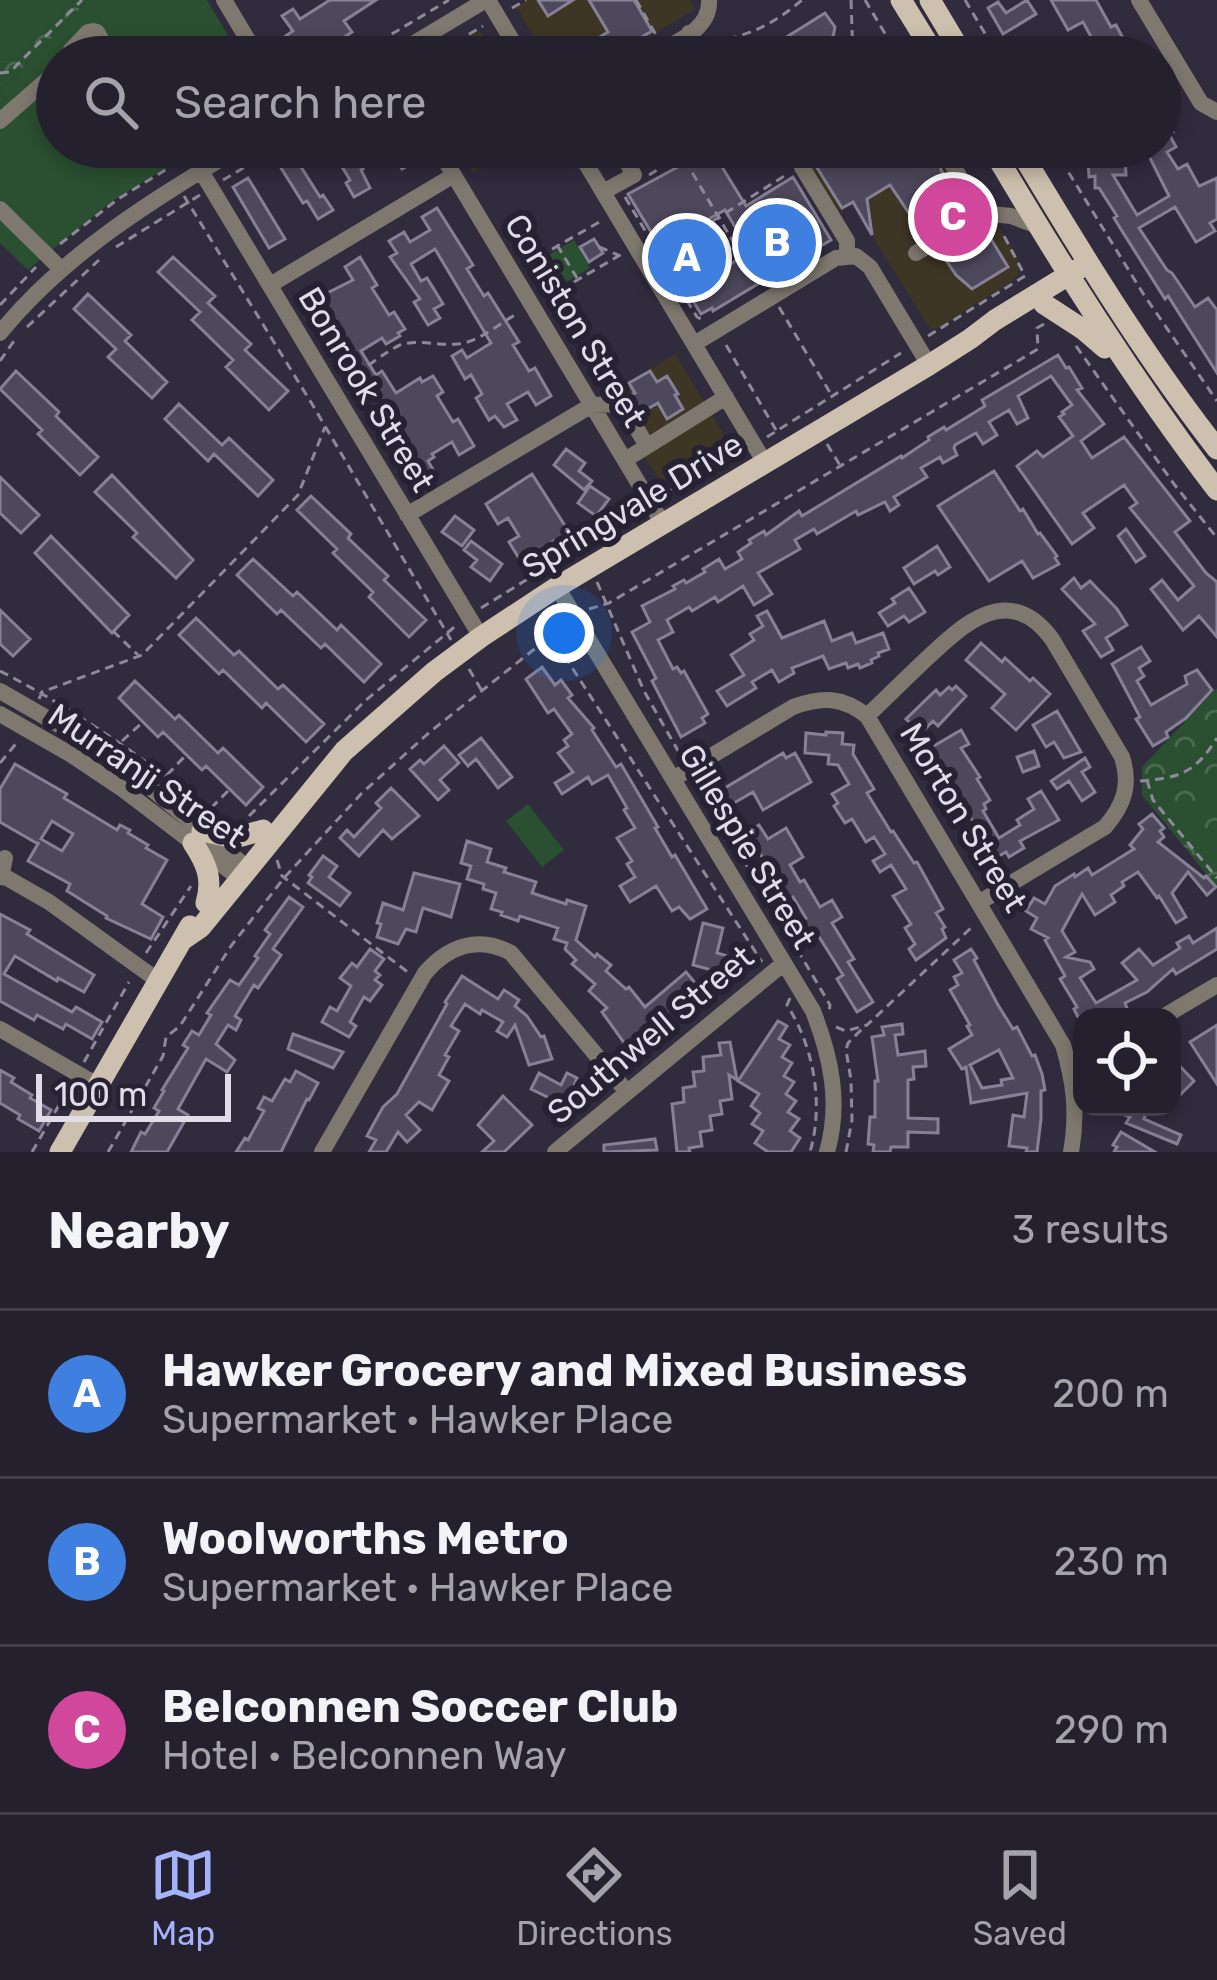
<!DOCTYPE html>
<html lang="en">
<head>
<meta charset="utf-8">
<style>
	body { margin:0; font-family:Rubik,sans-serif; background:#312d3a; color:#f1f3f6 }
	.controls { position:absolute; right:36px; bottom:36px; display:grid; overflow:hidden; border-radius:24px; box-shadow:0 6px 18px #0003 }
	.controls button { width:108px; height:108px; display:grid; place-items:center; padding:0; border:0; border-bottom:3px solid #423e4a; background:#25202e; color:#f1f3f6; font:60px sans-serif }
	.scale { position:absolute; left:36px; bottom:30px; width:195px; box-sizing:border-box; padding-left:12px; border:6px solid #e0dde9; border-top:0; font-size:33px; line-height:42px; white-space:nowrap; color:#e0dde9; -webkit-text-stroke:9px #272233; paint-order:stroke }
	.you { position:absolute; left:564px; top:633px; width:42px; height:42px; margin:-30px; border:9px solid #fff; border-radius:50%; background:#1a73e8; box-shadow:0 0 0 18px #1a73e833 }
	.badge { display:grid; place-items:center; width:78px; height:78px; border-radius:50%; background:#a4b2fc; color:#fff; font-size:39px; font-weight:700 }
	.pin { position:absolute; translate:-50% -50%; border:6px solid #fff; box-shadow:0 3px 12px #0006 }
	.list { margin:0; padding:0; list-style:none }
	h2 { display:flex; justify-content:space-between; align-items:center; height:156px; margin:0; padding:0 48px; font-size:51px }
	h2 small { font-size:39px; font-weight:400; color:#a3a3aa }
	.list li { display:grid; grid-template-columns:78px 1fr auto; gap:36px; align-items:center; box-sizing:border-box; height:168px; padding:0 48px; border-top:3px solid #423e4a }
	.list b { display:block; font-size:45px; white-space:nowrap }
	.list p { margin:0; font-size:39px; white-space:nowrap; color:#a3a3aa }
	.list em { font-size:39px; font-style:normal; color:#a3a3aa }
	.icon { flex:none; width:66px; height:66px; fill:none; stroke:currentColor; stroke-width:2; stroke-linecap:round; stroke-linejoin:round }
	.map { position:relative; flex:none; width:1217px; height:1152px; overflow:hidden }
	.search { position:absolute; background:#25202e; box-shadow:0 6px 18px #0003; left:36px; right:36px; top:36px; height:132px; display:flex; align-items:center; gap:30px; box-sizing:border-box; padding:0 42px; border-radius:66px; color:#a3a3aa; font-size:45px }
	.sheet { height:660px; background:#25202e }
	nav { display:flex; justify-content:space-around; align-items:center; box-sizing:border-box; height:168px; border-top:3px solid #423e4a; background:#25202e; font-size:33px; color:#a3a3aa }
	nav a { display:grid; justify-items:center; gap:6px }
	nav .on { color:#a4b2fc }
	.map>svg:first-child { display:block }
	.commercial { fill:#3e3625 }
	.green { fill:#2b4f31 }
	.park { fill:url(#park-crowns) }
	.building { fill:#4e485c; stroke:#878197; stroke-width:3; fill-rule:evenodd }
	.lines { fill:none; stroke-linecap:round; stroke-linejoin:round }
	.minor-tunnel { stroke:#4b4658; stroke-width:16; stroke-dasharray:16 8; stroke-linecap:butt }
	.path { stroke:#8e8998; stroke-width:3; stroke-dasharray:9 6; stroke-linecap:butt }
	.minor { stroke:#7e786f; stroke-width:16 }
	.major { stroke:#cdc0ae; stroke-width:21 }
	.labels { text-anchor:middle; stroke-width:12; stroke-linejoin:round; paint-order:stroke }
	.street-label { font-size:33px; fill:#e0dde9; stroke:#272233 }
</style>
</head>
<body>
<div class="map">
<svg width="1217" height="1152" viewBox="0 0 1217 1152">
	<defs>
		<pattern id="park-crowns" width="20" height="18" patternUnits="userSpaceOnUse" patternTransform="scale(3)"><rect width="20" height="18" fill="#2b4f31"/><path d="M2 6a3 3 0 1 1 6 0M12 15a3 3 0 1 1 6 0" fill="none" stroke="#49684f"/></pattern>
	</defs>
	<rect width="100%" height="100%" fill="#312b3e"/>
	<path class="commercial" d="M527,0H689L695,9L615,57H546L516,7Z
		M479,32L484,35L497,57H432L472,33Z
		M458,147H516L473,173Z
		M848,147H951L1018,258V275L1012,281L938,328L930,329L853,204L837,212L811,169Z
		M675,354L724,435L725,442L721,447L667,479L659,480L607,395Z"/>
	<path class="green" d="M0,0H75L18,59L0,60Z
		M88,0H207L241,57H57V147H201L112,201L28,270L0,243V91Z
		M574,240L590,268L544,295L528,267Z
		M528,804L564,850L542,867L506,821Z"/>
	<path class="park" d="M75,0H88L0,91V60L18,59Z
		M1217,688V887L1142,795V767Z"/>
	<path class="building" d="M330,0H376L344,21L352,32L325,50L317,38L287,57L277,42L293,31L282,16L293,9L300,19Z
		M538,0H573L548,16Z
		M589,0H634L652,31L607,57H566L608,32Z
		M1027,0L1036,14L1003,34L988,8L998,2L1006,13Z
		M1051,0H1096L1111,27L1116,25L1133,57H1102L1083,22L1068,30Z
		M825,13L835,27L829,57H797L785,38Z
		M1160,106L1173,132L1169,134L1176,147L1167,152L1178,169L1187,164L1199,186L1217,178V219L1210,223L1215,231L1196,242L1175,207L1139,228L1167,270L1172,273L1195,307L1208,298L1217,310V373L1168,296L1165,299L1122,231L1114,218L1117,216L1099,188H1095V176L1089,177L1088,160L1125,157L1126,175H1113L1137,215L1169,196L1146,150L1160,147Z
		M330,147H350L363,169L361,170L370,188L354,197L346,183L350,180Z
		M388,147H409L417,160L402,169Z
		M848,147H936L941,170L970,219L983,226L1008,267L972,289L956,275L940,251L939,237L930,232L923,234L890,185L867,199L872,235L853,202L842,208L816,166Z
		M711,149L746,206L793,177L831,240L713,311L712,308L701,314L628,194ZM725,210L750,252L716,273L689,230Z
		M291,151L320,197L323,195L333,210L318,219L307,201L303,203L276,160Z
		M248,178L285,239L269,248L233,187Z
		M437,208L473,265L467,269L484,296L488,293L519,342L513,345L529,371L535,368L551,396L536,405L528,392L507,404L517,420L504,427L495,416L489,420L476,398L482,394L471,375L465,379L452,356L462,350L467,358L491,343L435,249L411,264L421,281L427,278L443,304L434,309L440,318L428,325L414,302L420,299L390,257L397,253L389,241L404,232L410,242L430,230L422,217Z
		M594,239L603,253L589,262L580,247Z
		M173,257L215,296L208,303L251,344L245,350L288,391L269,410L226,367L233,360L192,320L200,312L158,272Z
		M360,257L377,285L372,288L389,315L394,312L405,329L398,333L400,336L386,344L382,338L361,351L376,375L382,371L396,393L420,378L422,382L433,376L443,392L437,396L453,422L458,419L474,446L459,455L452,442L432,454L434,457L428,461L435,473L420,482L385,426L391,423L375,396L370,398L337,347L344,342L325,314L319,317L306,295L317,289L321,296L353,280L345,267Z
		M88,294L131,335L125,341L167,382L152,398L108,357L116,349L74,309Z
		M1058,355L1066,368L1069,367L1082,388L1077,390L1104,424L1081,441L1092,458L1124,437L1190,521L1175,532L1206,573L1217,582V637L1199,616L1183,630L1151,589L1162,580L1178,600L1194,586L1130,508L1137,503L1124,485L1083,513L1094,528L1072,544L1017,466L1037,451L1043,457L1073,436L1059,417L1064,414L1062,412L1072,405L1051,376L1018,396L1028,418L1017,424L1009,410L989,422L997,435L983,444L976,433L955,445L954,448L957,455L943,463L940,457L921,468L927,477L894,497L899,505L890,511L885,502L858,515L856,511L817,534L814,529L795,540L800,549L758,573L772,594L754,605L743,586L718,602L715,597L692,611L689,607L667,620L673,632L658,640L673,669L677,667L681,673L684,671L708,714L702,718L705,723L681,737L652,681L656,678L632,632L650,622L642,606L675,589L673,586L684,580L686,583L705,572L703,569L719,559L725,569L742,559L738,552L751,543L749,540L764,531L766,535L799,511L802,516L901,456L902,458L929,440L928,437L944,427L946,430L985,406L982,400Z
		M16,371L59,412L56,416L98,457L80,475L38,434L42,430L0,389Z
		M650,371L657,382L667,376L678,394L675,395L683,409L667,419L658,403L642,412L631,395L635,393L629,383Z
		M179,404L222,445L229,438L273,480L258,496L214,454L208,461L165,419Z
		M566,449L585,463L579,471L592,481L584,490L554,465Z
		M994,471L1020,511L1023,509L1038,534L1040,533L1057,556L1055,558L1059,564L1033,578L1022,561L989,581L938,506Z
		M532,474L569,532L520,560L509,542L519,536L508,518L498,524L486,504Z
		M112,475L193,560L176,578L133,537L137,533L95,492Z
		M0,477L39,515L21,533L0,513Z
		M590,486L609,499L596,516L578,503Z
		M311,496L351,534L348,538L388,576L384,580L426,620L409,637L369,597L373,592L333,553L337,549L297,510Z
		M455,516L474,530L462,546L442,532Z
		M1126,529L1145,556L1136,562L1118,536Z
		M51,536L129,615L112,633L35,553Z
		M471,541L502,564L490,581L471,567L477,560L464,550Z
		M937,546L950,567L938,575L935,571L914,584L904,568Z
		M253,559L293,596L297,592L337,630L341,625L381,664L364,682L325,644L321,648L281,610L277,614L237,575Z
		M1074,578L1081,588L1090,581L1117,609L1127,625L1106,638L1113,650L1101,657L1083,631L1095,624L1062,589Z
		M909,588L925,612L909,622L904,616L888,626L879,613L895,603L892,599Z
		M0,610L30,639L13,656L0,644Z
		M767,611L782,638L824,621L832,641L852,633L856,643L883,633L889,649L878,653L879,656L871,660L872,663L860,668L858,664L848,668L846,663L829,669L823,656L792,668L794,673L779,682L772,670L752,682L756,688L727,706L717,691L744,675L731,655L754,640L750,634L763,626L757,616Z
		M196,618L234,655L239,651L278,689L283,685L324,724L306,742L266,703L262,708L223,670L219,674L179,635Z
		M981,643L1002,662L1005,658L1030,681L1033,678L1050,694L1016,730L992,708L1005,694L966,660Z
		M1141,647L1150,661L1139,668L1144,676L1137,681L1151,705L1187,684L1185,676L1197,670L1212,690L1186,718L1166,732L1168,737L1153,746L1136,719L1140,717L1112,664Z
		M542,667L555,685L561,680L572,695L568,698L594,728L592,730L616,767L621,764L658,827L655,828L672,857L675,855L707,909L690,919L679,907L672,911L656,886L630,902L620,886L635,877L627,864L632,861L617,838L635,828L624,810L627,808L608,775L592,784L588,777L562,794L555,783L573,772L558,753L568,746L564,740L572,734L554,709L548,713L526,679Z
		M135,681L175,719L179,715L218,753L223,748L263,787L246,805L206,766L202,770L163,732L158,737L119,698Z
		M956,686L966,696L938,726L933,721L921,733L906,719L936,690L940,695L949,687L952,690Z
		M1057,711L1081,752L1064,758L1054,742L1046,747L1033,725Z
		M961,730L969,744L961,748L980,777L977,779L990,800L984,804L986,809L983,811L999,838L1020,825L1017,820L1034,809L1028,799L1041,791L1059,820L1020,841L1024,848L1009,857L1006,852L992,860L976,833L979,831L927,750Z
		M826,732L843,733L842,744L854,745L853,754L874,789L867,793L891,832L893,831L914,863L917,862L943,909L936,913L945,927L942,929L946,938L916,960L909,949L915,944L905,928L911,924L893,896L906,889L891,865L880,872L873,861L885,854L874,837L866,842L852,819L845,823L834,806L838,803L832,794L849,784L838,765L828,764L829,755L805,753L806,733L826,735Z
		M481,738L512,777L498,788L476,759L468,766L459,755Z
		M444,746L459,763L440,780L449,790L438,800L410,769L420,760L424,764Z
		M1034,751L1039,766L1023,772L1017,757Z
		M783,753L786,758L795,753L811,782L763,810L753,792L727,807L718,792Z
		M1085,758L1090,767L1082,772L1095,792L1082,801L1069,781L1057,789L1051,781Z
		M15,764L67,794L64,798L84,810L117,830L120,825L130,830L128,833L148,845L146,848L167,860L142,904L163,917L151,939L106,918L107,916L67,891L70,884L28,861L39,842L38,844L0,822V789ZM52,821L73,834L62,851L41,839Z
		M391,788L419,816L392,839L383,830L359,856L340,838L347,830L354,837L381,808L376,803Z
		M1152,814L1164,828L1160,831L1164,837L1158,842L1204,878L1206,876L1216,887L1207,895L1188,872L1172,893L1186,917L1176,923L1159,896L1157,898L1138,872L1122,882L1124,886L1111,895L1115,902L1095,915L1082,894L1062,931L1075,952L1066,957L1090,962L1094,969L1080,978L1096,1003L1137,980L1122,963L1139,949L1153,965L1180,948L1177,943L1189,936L1193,943L1217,928V949L1176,974L1173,969L1147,992L1125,1003L1127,1008L1112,1017H1078L1074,1009L1077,1007L1060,979L1065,976L1045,940L1048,938L1031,929L1037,918L1026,911L1034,898L1045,904L1055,886L1074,874L1075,877L1088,868L1092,875L1134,849L1130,845L1143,829L1139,824Z
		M759,825L768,839L786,828L803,857L790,865L800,882L804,880L820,907L832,900L842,917L832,923L854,959L848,962L873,1002L857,1012L837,979L843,975L816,932L811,935L802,921L806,918L793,897L789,899L755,846L758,845L749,831Z
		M467,841L491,849L487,862L506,868L504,872L536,882L532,893L566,904L567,900L586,906L576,940L595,957L597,954L611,965L606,971L626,989L629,987L645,1007L686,972L698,986L689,994L692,997L684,1003L682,1000L659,1019L664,1025L630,1051L602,1012L607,1008L589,991L595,984L572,964L576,960L565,949L567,943L554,939L558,928L520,916L518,921L501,915L502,912L491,909L496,893L483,889L484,884L467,879L471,866L461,863Z
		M323,856L337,866L329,877L350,893L340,906L308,883L312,877L309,875Z
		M414,873L460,884L451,917L423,908L416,932L406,929L398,944L377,937L381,924L377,923L383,903L403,910Z
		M289,897L303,907L273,949L281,955L258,988L254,985L235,1016L241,1020L236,1030L228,1025L216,1044L235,1060L227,1072L206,1059L178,1109L188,1115L167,1152H131L141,1132L145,1134L159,1111L154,1108L164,1091L162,1090L188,1048L183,1045L192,1031L199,1035L211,1015L207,1013L230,980L239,985L258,958L255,956L270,934L265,930Z
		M0,914L30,930L27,934L94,975L84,992L58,978L57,981L15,956L4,974L72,1012L76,1007L102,1022L92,1039L66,1024L63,1029L37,1015L34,1020L0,1001Z
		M703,923L723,928L717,953L731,957L726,974L693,965Z
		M370,949L384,959L375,971L380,975L375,980L382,985L370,1001L364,997L350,1022L356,1026L349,1037L322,1022L330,1007L337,1011L351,986L340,978L352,963L357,967Z
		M971,949L977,958L974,960L998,1005L1013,1029L1017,1027L1032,1056L1035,1055L1042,1074L1045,1090L1041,1091V1119L1037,1152H1026L1027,1148L1009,1146L1013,1115L1024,1117L1027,1093L971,1103L966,1067L962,1069L949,1049L972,1035L967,1026L970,1025L950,990L958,985L954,977L962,973L954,960ZM999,1050L1013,1078L1001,1080L1002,1085L982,1088L970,1065Z
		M462,976L498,999L504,990L519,1000L515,1006L527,1016L541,1037L544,1036L552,1059L529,1065L515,1025L507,1037L497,1031L503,1022L482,1010L480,1014L465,1004L451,1026L459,1031L445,1055L449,1057L439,1075L449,1081L432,1110L419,1102L406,1115L420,1130L407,1142L398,1132L386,1152H369L376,1140L367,1136L373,1125L383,1107L397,1094L447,1004L445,1002Z
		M778,1021L787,1026L779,1039L790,1045L782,1057L792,1063L784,1076L794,1082L786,1094L796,1101L788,1112L799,1119L790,1131L800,1138L791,1152H768L755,1143L763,1131L752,1124L760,1113L751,1106L759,1094L738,1081Z
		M902,1024L903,1034L895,1035L898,1055L925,1051L926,1066L913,1067L914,1079L908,1080V1118L938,1119V1133L908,1132V1147H891L890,1152H873L874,1145L868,1144L870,1117H875V1081H878L872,1037L884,1035L882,1027Z
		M1217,1025V1084L1190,1042Z
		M293,1034L343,1052L333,1068L288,1049Z
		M730,1042L737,1080L729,1075L732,1099L720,1101L722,1114L710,1116L712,1130L700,1132L702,1146L689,1148L690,1152H677L672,1104L684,1102L683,1088L695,1086L693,1072L704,1071L703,1057L721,1055L719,1043Z
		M1172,1058L1194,1081L1177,1098L1172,1093Z
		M0,1070L14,1078L11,1082L32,1095L30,1098L51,1110L39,1131L18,1119L20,1115L0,1103Z
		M296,1071L318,1083L309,1100L307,1099L281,1152H236L245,1138L248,1140L264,1111L258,1108L264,1097L272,1101L285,1079L290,1082Z
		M539,1073L561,1085L567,1073L577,1078L566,1106L531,1089Z
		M503,1096L532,1125L504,1152H482L494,1141L478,1125Z
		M1105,1107H1148L1144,1119L1181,1135L1177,1144L1126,1123L1130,1117Z
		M1121,1132L1155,1152H1114L1117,1147L1113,1145Z
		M655,1139L657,1150L604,1152V1145Z"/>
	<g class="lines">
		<path class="minor-tunnel" d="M929,245L977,216"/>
		<path class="path" d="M636,0L656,35
			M851,0L853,57
			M865,0L899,57
			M965,0L999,57
			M512,8L526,0
			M713,41C749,37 775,23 802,0
			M353,57L449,0
			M430,57L483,26
			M0,73L10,72L82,0
			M418,147L430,166
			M557,147L571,170
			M677,147L738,250L745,255
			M719,147L735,172
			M1053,147L1144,295L1217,401
			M814,157L823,147
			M649,175L681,155
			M223,180L279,147
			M184,196L312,404L451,640
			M625,197L697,317L703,320
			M688,238L737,249
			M60,244L118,199L203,147
			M557,245L577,278
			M116,247L200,195
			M599,247L618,255
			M662,253L786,175
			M526,264L601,221
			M548,297L622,254
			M0,305L36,267
			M779,307L832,396
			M27,327L99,260
			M928,336L1025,276L1002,232
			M726,345L776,430
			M1076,346L1174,484L1217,538
			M0,361L16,338
			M344,383C357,374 388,350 400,345C419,339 439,346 458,344C479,342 500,323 518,313
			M767,437L901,353
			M827,444L841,467
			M664,494L731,452H744
			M597,582L644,691L681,756
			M481,608L636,512
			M589,609L609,603L1038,349L1037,328L1044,324
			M540,618L762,962
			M113,631L138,655
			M469,669L482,691
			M0,671C78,711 147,761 217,815
			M39,699L42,692L142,655L298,495L325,427
			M122,741L143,722
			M0,763L19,740
			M167,775L186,755
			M1147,780L1153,800L1217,878
			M1140,781C1180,778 1195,773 1217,738
			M697,782L813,976L830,1005L829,1012
			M211,808L230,789
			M249,816L366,700L458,624
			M277,860L282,876L409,973
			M146,953L191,886
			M790,998L787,1005C814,1047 824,1104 810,1152
			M836,1027L846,1031L867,1025L972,927
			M84,1062L129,982
			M32,1152L70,1086
			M108,1152L163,1056L166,1037L180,1026L231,946L284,878L362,793L431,731L561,628
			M846,1152L852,1120L851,1080L846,1050L848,1043L865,1026"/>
		<path class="minor" d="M224,0L258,57
			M488,0L522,57
			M1139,0L1201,103L1217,112
			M689,33L703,57
			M74,57L71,50L88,32L93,31L97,32L111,57
			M391,57L486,0
			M467,57L474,52L485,57
			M649,57C673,43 711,31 709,0
			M0,121L57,71
			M437,147L663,524
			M576,147L765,463
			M756,147L762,157
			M951,147L952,164L981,213L1011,216L1038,226
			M447,163L473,147
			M585,163L616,147
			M802,167L847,241V255
			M201,171L481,637
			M603,192L634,175L618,147
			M0,209L61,269
			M916,253L929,245
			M270,285L454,175
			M0,333C66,252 153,200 241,147
			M694,344L836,258L856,256L870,267L929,365
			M625,460L726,397
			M407,515L592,405L622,404L647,446
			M557,587L813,1011C831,1057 841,1103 827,1152
			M0,691L80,737L131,772L239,861L245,873
			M0,714L70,754L121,788L231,872L245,873
			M867,716C885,699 903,681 921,664C960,627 1007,579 1052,639L1122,757C1131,785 1124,805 1105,827L980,902
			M673,779L793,707C822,696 843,697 867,716L1063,1045C1074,1082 1078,1113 1071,1152
			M0,877L7,878L49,902L160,982
			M1,877L5,858
			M1163,1017L1217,985
			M0,1029L99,1086
			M322,1152L425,973C448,946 479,935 511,953L627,1092
			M555,1152L784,963"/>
		<path class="major" d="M901,0L936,57
			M930,0L964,57
			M991,147C1061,265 1133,380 1217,490
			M1018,147C1080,251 1143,354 1217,449
			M1044,304L1084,330L1105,348
			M202,831L235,838L263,830
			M193,843C207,864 213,879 206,903
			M185,938L201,927L344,751L434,672L481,637L557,587L929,365L970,339L995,320L1088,263
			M60,1152L190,926"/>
	</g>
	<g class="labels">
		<g class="street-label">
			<text transform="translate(576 320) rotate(59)" y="12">Coniston Street</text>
			<text transform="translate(367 389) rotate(59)" y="12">Bonrook Street</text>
			<text transform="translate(632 505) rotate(-31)" y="12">Springvale Drive</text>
			<text transform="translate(147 775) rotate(34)" y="12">Murranji Street</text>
			<text transform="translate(964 817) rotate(59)" y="12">Morton Street</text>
			<text transform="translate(748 846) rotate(59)" y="12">Gillespie Street</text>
			<text transform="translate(650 1034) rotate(-40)" y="12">Southwell Street</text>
		</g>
	</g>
</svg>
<div class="controls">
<button><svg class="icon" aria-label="locate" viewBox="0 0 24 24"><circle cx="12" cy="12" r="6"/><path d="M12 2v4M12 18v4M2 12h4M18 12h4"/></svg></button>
</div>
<div class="scale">100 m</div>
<div class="you"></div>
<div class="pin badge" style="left:687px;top:258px;background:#3f7fe0">A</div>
<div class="pin badge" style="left:777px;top:243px;background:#3f7fe0">B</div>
<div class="pin badge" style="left:953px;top:217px;background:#d1479c">C</div>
<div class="search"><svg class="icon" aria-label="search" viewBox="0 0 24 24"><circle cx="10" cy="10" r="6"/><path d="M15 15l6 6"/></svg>Search here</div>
</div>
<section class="sheet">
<h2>Nearby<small>3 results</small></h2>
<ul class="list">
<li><span class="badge" style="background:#3f7fe0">A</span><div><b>Hawker Grocery and Mixed Business</b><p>Supermarket · Hawker Place</p></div><em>200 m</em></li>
<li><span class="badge" style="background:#3f7fe0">B</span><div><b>Woolworths Metro</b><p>Supermarket · Hawker Place</p></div><em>230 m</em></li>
<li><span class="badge" style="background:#d1479c">C</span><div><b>Belconnen Soccer Club</b><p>Hotel · Belconnen Way</p></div><em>290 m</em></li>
</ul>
</section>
<nav>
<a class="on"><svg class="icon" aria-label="map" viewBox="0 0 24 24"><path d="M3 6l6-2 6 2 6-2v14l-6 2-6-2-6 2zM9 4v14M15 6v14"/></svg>Map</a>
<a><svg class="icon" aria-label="directions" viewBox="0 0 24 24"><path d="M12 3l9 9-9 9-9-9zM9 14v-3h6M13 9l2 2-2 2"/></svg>Directions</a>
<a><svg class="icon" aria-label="saved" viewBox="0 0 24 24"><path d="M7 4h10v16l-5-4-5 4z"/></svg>Saved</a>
</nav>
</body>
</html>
